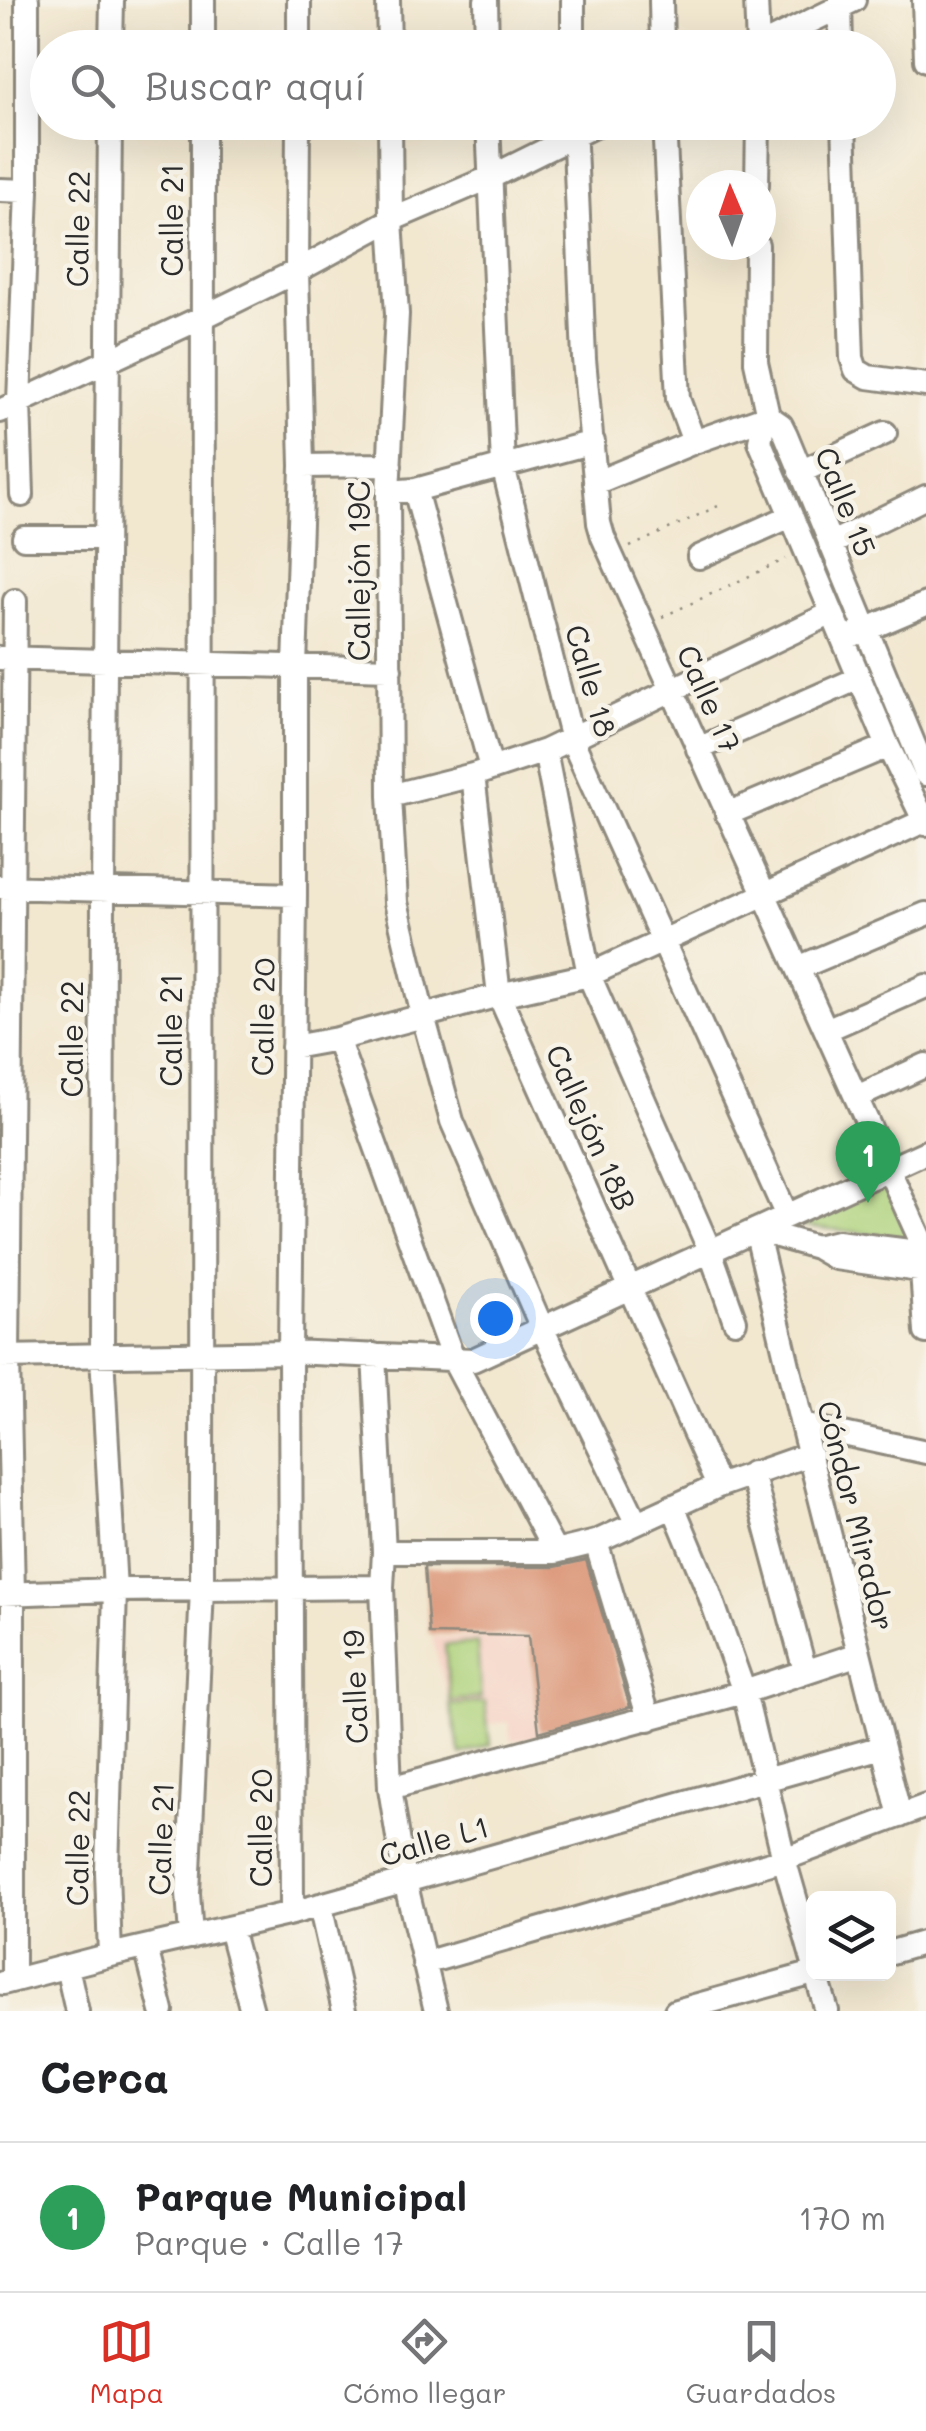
<!DOCTYPE html>
<html lang="es">
<head>
<meta charset="utf-8">
<style>
	body { margin:0; font-family:Mali,sans-serif; background:#f2f2f2; color:#202124 }
	.controls { position:absolute; right:30px; bottom:30px; display:grid; overflow:hidden; border-radius:15px; box-shadow:0 10px 40px #0002 }
	.controls button { width:90px; height:90px; display:grid; place-items:center; padding:0; border:0; border-bottom:2px solid #e0e0e0; background:#fff; color:#202124; font:50px sans-serif }
	.compass { position:absolute; left:686px; top:170px; width:90px; height:90px; border-radius:50%; background:#fff; box-shadow:0 10px 40px #0002; rotate:358deg }
	.you { position:absolute; left:495px; top:1318px; width:35px; height:35px; margin:-25px; border:8px solid #fff; border-radius:50%; background:#1a73e8; box-shadow:0 0 0 15px #1a73e833 }
	.badge { display:grid; place-items:center; width:65px; height:65px; border-radius:50%; background:#d93025; color:#fff; font-size:32px; font-weight:700 }
	.pin { position:absolute; translate:-50% -82px; filter:drop-shadow(0 2px 5px #0008) }
	.pin::after { content:''; position:absolute; top:52px; width:35px; height:30px; background:inherit; clip-path:polygon(0 0,100% 0,50% 100%) }
	.list { margin:0; padding:0; list-style:none }
	h2 { display:flex; justify-content:space-between; align-items:center; height:130px; margin:0; padding:0 40px; font-size:42px }
	h2 small { font-size:32px; font-weight:400; color:#757577 }
	.list li { display:grid; grid-template-columns:65px 1fr auto; gap:30px; align-items:center; box-sizing:border-box; height:150px; padding:0 40px; border-top:2px solid #e0e0e0 }
	.list b { display:block; font-size:38px; white-space:nowrap }
	.list p { margin:0; font-size:32px; white-space:nowrap; color:#757577 }
	.list em { font-size:32px; font-style:normal; color:#757577 }
	.icon { flex:none; width:55px; height:55px; fill:none; stroke:currentColor; stroke-width:2; stroke-linecap:round; stroke-linejoin:round }
	.map { position:relative; flex:none; width:926px; height:2011px; overflow:hidden }
	.search { position:absolute; background:#fff; box-shadow:0 10px 40px #0002; left:30px; right:30px; top:30px; height:110px; display:flex; align-items:center; gap:25px; box-sizing:border-box; padding:0 35px; border-radius:55px; color:#757577; font-size:38px }
	.sheet { height:280px; background:#fff }
	nav { display:flex; justify-content:space-around; align-items:center; box-sizing:border-box; height:140px; border-top:2px solid #e0e0e0; background:#fff; font-size:28px; color:#757577 }
	nav a { display:grid; justify-items:center; gap:5px }
	nav .on { color:#d93025 }
	.map>svg:first-child { display:block }
	.built { fill:#f6d2c4 }
	.green { fill:#aed27b; stroke:#6c7e53; stroke-width:2.5 }
	.building { fill:#dc9779 }
	.lines { fill:none; stroke-linecap:round; stroke-linejoin:round }
	.minor-casing { stroke:#8e897d; stroke-width:28 }
	.path { stroke:#8e897d; stroke-width:2.5; stroke-dasharray:2.5 8; stroke-linecap:butt }
	.minor { stroke:#fff; stroke-width:22 }
	.labels { text-anchor:middle; stroke-width:9; stroke-linejoin:round; paint-order:stroke }
	.street-label { font-size:30px; fill:#2b2b2b; stroke:#f7f3e8 }
</style>
</head>
<body>
<div class="map">
<svg width="926" height="2011" viewBox="0 0 926 2011">
	<rect width="100%" height="100%" fill="#f7f3e8"/>
	<filter id="ink" filterUnits="userSpaceOnUse"><feTurbulence type="fractalNoise" baseFrequency=".01" numOctaves="2"/><feDisplacementMap in="SourceGraphic" scale="20" xChannelSelector="R" yChannelSelector="G"/><feConvolveMatrix kernelMatrix="1 2 1 2 8 2 1 2 1" color-interpolation-filters="sRGB"/></filter>
	<filter id="wash" filterUnits="userSpaceOnUse"><feTurbulence type="fractalNoise" baseFrequency=".0048" numOctaves="4" result="noise"/><feDisplacementMap in="SourceGraphic" scale="40" xChannelSelector="R" yChannelSelector="G"/><feGaussianBlur stdDeviation="2.25" result="paint"/><feColorMatrix in="noise" values="0 0 0 0 0 0 0 0 0 0 0 0 0 0 0 0 0 1.4 0 .05"/><feComposite in="paint" operator="in"/></filter>
	<g filter="url(#wash)">
		<rect width="100%" height="100%" fill="#f2e7cf"/>
		<path class="built" d="M432,1637L526,1638L539,1737L511,1741L508,1722L488,1724L485,1702L450,1705Z"/>
		<path class="green" d="M885,1181L912,1239L796,1225Z
			M477,1643L481,1698L450,1701L445,1645Z
			M485,1702L490,1745L461,1755L450,1705Z"/>
		<g id="blocks">
			<path class="building" d="M586,1560L630,1707L539,1732L528,1636L429,1634L424,1567H555Z"/>
		</g>
	</g>
	<g filter="url(#ink)">
		<use href="#blocks" fill-opacity="0" stroke="#8e897d" stroke-width="2.5"/>
		<g class="lines">
			<defs>
				<path id="minor" d="M203,0V48
					M388,0L389,48
					M486,0L487,48
					M573,0V48
					M661,0L662,48
					M756,0L758,48
					M840,0L841,48
					M924,0L926,60
					M111,48L112,0
					M299,48V0
					M756,48L854,0
					M488,122L503,466L572,740L787,1216
					M574,122L584,359L599,523L603,537L926,1252
					M664,122L678,399L694,442
					M844,122L852,358L856,370L868,377L926,385
					M757,185L758,122
					M0,190L27,191
					M757,245L756,362L768,416L781,425L786,435L926,774
					M0,411L203,317L297,271L391,220L489,178L602,122
					M768,416L762,430L760,442L888,746L926,824
					M302,466L390,465
					M800,472L885,433
					M595,483L694,442L768,416
					M415,490L491,768
					M401,491L415,490L593,442
					M22,495L19,402L27,191V0
					M24,538H106
					M830,544L926,497
					M699,557L791,516
					M851,636L926,604
					M0,658L390,669
					M698,749L859,678
					M545,751L589,975L710,1251L735,1321
					M473,775L499,995L718,1486
					M390,796L473,775L545,751L832,613
					M727,814L888,746
					M0,887L295,895
					M798,968L926,914
					M826,1030L926,986
					M337,1039L453,1359L555,1552
					M293,1047L337,1039L423,1016L396,902L390,796L388,493L397,314L391,220L390,122
					M857,1097L926,1065
					M816,1247L837,1242L926,1253
					M922,1270L926,1332
					M374,1355L384,1552L382,1587L390,1788L405,1881L436,2011
					M0,1357L290,1352L473,1360L926,1152
					M802,1425L926,1452
					M752,1473L805,1671
					M673,1506L708,1590L744,1692L784,1859L814,1964
					M636,1522L542,1328L452,1121L423,1016L499,995L589,975L926,820
					M596,1542L649,1719
					M384,1552H555L596,1542L718,1486L810,1454
					M1,1594L115,1590L382,1587
					M390,1788L744,1692L859,1654
					M900,1816L802,1425L756,1230L816,1247L835,1258L926,1271
					M320,1905L344,2011
					M292,1913L290,1352L295,895V666L302,466L297,271L298,122
					M230,1928L252,2011
					M191,1937L188,1893L202,1589L203,122
					M146,1948L162,2011
					M888,1953L926,1942
					M110,1955L107,1871L115,1590L102,1355L103,890L110,122
					M424,1963L784,1859L926,1806
					M67,1967L77,2011
					M816,1974L827,2011
					M13,1980V1594L8,1357L15,601
					M3,1983L110,1955L292,1913L882,1747
					M676,2011L814,1973"/>
			</defs>
			<use href="#minor" class="minor-casing"/>
			<path class="path" d="M630,547L718,506
				M662,617L786,559"/>
			<use href="#minor" class="minor"/>
		</g>
	</g>
	<g class="labels">
		<g class="street-label">
			<text transform="translate(173 220) rotate(-90)" y="10">Calle 21</text>
			<text transform="translate(79 229) rotate(-89)" y="10">Calle 22</text>
			<text transform="translate(845 502) rotate(68)" y="10">Calle 15</text>
			<text transform="translate(360 571) rotate(-90)" y="10">Callejón 19C</text>
			<text transform="translate(590 681) rotate(74)" y="10">Calle 18</text>
			<text transform="translate(708 699) rotate(66)" y="10">Calle 17</text>
			<text transform="translate(264 1017) rotate(-89)" y="10">Calle 20</text>
			<text transform="translate(172 1030) rotate(-90)" y="10">Calle 21</text>
			<text transform="translate(73 1039) rotate(-90)" y="10">Calle 22</text>
			<text transform="translate(590 1128) rotate(66)" y="10">Callejón 18B</text>
			<text transform="translate(855 1516) rotate(76)" y="10">Cóndor Mirador</text>
			<text transform="translate(356 1687) rotate(-92)" y="10">Calle 19</text>
			<text transform="translate(262 1828) rotate(-90)" y="10">Calle 20</text>
			<text transform="translate(162 1839) rotate(-88)" y="10">Calle 21</text>
			<text transform="translate(434 1842) rotate(-16)" y="10">Calle L1</text>
			<text transform="translate(79 1848) rotate(-89)" y="10">Calle 22</text>
		</g>
	</g>
</svg>
<div class="controls">
<button><svg class="icon" aria-label="layers" viewBox="0 0 24 24"><path d="M12 4l9 5-9 5-9-5zM3 14l9 5 9-5"/></svg></button>
</div>
<svg class="compass" viewBox="-18 -18 36 36"><path d="M0-13l5 13h-10z" fill="#e53935"/><path d="M0 13l5-13h-10z" fill="#757577"/></svg>
<div class="you"></div>
<div class="pin badge" style="left:868px;top:1203px;background:#2e9e5b">1</div>
<div class="search"><svg class="icon" aria-label="search" viewBox="0 0 24 24"><circle cx="10" cy="10" r="6"/><path d="M15 15l6 6"/></svg>Buscar aquí</div>
</div>
<section class="sheet">
<h2>Cerca<small></small></h2>
<ul class="list">
<li><span class="badge" style="background:#2e9e5b">1</span><div><b>Parque Municipal</b><p>Parque · Calle 17</p></div><em>170 m</em></li>
</ul>
</section>
<nav>
<a class="on"><svg class="icon" aria-label="map" viewBox="0 0 24 24"><path d="M3 6l6-2 6 2 6-2v14l-6 2-6-2-6 2zM9 4v14M15 6v14"/></svg>Mapa</a>
<a><svg class="icon" aria-label="directions" viewBox="0 0 24 24"><path d="M12 3l9 9-9 9-9-9zM9 14v-3h6M13 9l2 2-2 2"/></svg>Cómo llegar</a>
<a><svg class="icon" aria-label="saved" viewBox="0 0 24 24"><path d="M7 4h10v16l-5-4-5 4z"/></svg>Guardados</a>
</nav>
</body>
</html>
